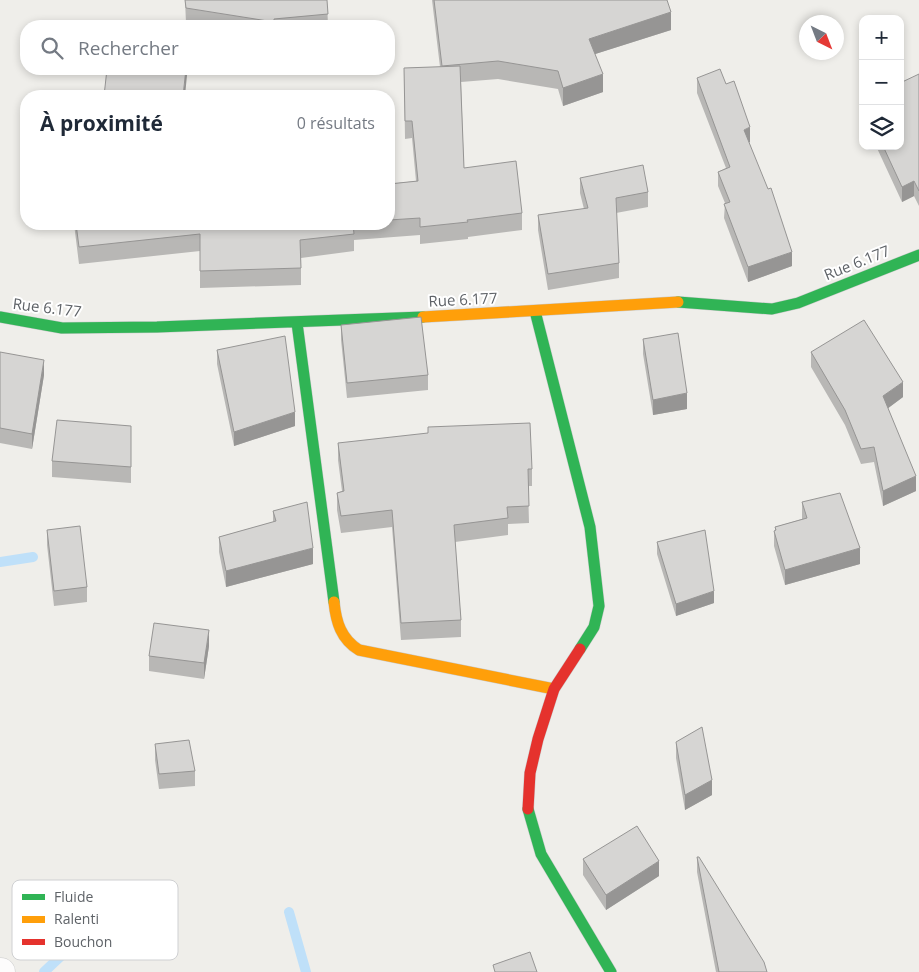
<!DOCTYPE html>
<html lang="fr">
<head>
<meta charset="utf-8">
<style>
	body { margin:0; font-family:"Open Sans",sans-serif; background:#f6f6f7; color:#1f2937 }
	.controls { position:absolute; right:15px; top:15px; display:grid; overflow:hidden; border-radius:10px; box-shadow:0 2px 8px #0003 }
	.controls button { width:45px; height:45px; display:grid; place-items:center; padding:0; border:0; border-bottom:1px solid #e0e1e3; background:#fff; color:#1f2937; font:25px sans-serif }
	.compass { position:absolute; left:799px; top:15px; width:45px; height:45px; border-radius:50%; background:#fff; box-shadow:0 2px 8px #0003; rotate:138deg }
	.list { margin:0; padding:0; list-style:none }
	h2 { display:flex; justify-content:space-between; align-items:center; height:65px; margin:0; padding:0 20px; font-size:21px }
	h2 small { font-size:16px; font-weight:400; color:#747a83 }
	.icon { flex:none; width:28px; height:28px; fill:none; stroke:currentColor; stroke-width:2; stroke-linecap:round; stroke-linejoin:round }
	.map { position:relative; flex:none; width:919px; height:972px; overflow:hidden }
	.search { position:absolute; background:#fff; box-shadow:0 2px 8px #0003; left:20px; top:20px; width:375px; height:55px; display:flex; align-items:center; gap:12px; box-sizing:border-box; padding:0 18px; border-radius:20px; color:#747a83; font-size:19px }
	.panel { position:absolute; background:#fff; box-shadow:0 2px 8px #0003; left:20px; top:90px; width:375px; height:140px; border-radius:20px }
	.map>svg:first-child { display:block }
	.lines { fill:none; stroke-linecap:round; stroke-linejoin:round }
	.stream { stroke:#bfe0f9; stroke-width:10 }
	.street-casing { stroke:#cbcccc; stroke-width:29 }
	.fast-casing { stroke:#cacacb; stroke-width:12 }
	.slow-casing { stroke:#cacacb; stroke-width:12 }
	.jam-casing { stroke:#cacacb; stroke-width:12 }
	.street { stroke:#fdfcfc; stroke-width:28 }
	.fast { stroke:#30b455; stroke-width:11 }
	.slow { stroke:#ff9f0a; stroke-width:11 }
	.jam { stroke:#e5322d; stroke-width:11 }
	.wall { fill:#b8b7b5 }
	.shaded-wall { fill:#969594 }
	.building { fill:#d6d5d3; stroke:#969594 }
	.labels { text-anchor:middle; stroke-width:4; stroke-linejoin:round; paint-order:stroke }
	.street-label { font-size:15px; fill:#5f6368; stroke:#fff }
	.key { fill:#fff; stroke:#cfd0d2; stroke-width:1 }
	.key-label { font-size:14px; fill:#5f6368 }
</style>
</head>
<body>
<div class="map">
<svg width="919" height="972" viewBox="0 0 919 972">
	<rect width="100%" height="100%" fill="#efeeea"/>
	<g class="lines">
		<path class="stream" d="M0,562L33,557
			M289,912L306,972
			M44,972L78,940"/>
		<defs>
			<path id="street" d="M0,972H1"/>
			<path id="fast" d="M678,302L772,309L798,303L919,255
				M535,311L590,527L599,606L594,627L580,649
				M0,317L62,328L157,327L423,317
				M297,323L334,602
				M528,809L541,854L611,972"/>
			<path id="slow" d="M423,317L678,302
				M334,602C336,622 341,639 359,650L554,689"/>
			<path id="jam" d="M528,809L530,773L538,739L554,689L580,649"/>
		</defs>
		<use href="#street" class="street-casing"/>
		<use href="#fast" class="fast-casing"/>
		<use href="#slow" class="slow-casing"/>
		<use href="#jam" class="jam-casing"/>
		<use href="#street" class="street"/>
		<use href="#fast" class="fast"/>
		<use href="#slow" class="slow"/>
		<use href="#jam" class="jam"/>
	</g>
	<path class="wall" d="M185,0H327L328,26H204L186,23Z
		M432,0H667L671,30L595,54L603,92L563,106L558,89L498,79L461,82L464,168L522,213V230L468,237V239L420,244V235L354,240V251L301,258V285L200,288V251L79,264L74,224H389V184L416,181L412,138L405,139L404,68L440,67Z
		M919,74V206L914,196L902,202L876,146H900Z
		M697,78L750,142H749L792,266L748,282L724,218L725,203L718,186V172L726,168L697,93Z
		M862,101H863V119L862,117Z
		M580,178L648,192V207L616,213L619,263V278L548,290L538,230V215L584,209L580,193Z
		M341,325L428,375V390L347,398L341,340Z
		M643,339L687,409L653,415L643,354Z
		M217,350L295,426L234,446L217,364Z
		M0,352L44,375L32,449L0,443Z
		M811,352L903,397L888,408L916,491L883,506L874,462L861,464L845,425L811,367Z
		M131,426V483L52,477V461Z
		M338,443L532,469V486H528L529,523L508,524V535L455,542L461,620V637L401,640L392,527L341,533L337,510V493L342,491L338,460Z
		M802,502L860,564L785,585L774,546V531H775V527L802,519Z
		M273,511L313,564L226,587L219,552V537L273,522Z
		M47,530L87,587V602L54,606L47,545Z
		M657,542L714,603L676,616L657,554Z
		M209,646L204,679L149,671V656Z
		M676,742L712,795L685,810L676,758Z
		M155,744L195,771V786L159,789L155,760Z
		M697,857L767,972H716L697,872Z
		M583,859L659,876L606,910L583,875Z"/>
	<path class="shaded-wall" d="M671,12V30L589,56V39Z
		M186,69H187V75L185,96H183Z
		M603,74V92L563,106V88Z
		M750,127V142L744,144V130Z
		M914,181V196L902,202V187Z
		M792,252V266L748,282V267Z
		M44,360V375L32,449V434Z
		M903,382V397L883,412V396Z
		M687,393V409L653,415V400Z
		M295,412V426L234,446V432Z
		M916,476V491L883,506V491Z
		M313,548V564L226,587V571Z
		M860,548V564L785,585V570Z
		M714,591V603L676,616V604Z
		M209,630V646L204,679V663Z
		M712,780V795L685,810V795Z
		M659,861V876L606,910V895Z"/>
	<path class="building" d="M185,0H327L328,14L274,19V22L186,8Z
		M434,0H667L671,12L589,39L603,74L563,88L558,71L498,61L442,66Z
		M460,66L464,168L516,161L522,213L467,220L468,222L420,227V218L389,220V184L418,181L412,121H405L404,68Z
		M107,69H186L183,96H104Z
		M720,69L726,84L734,81L750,127L744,130L768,189L771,188L792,252L748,267L724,204L730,202L718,172L730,167L697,78Z
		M919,74V191L914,181L902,187L883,146H900V83Z
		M643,165L648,192L616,198L619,263L548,274L538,215L588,208L580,178Z
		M76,224H353L354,234L300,240L301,268L200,271V234L79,247Z
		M421,317L428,375L347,383L341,325Z
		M864,320L903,382L883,396L916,476L883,491L874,447L861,449L845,410L811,352Z
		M678,333L687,393L653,400L643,339Z
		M285,336L295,412L234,432L217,350Z
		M0,352L44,360L32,434L0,428Z
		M57,420L131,426V467L52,461Z
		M530,423L532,469H528L529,506L507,507L508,518L454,525L461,620L401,623L392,510L341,516L337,493L344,491L338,443L428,433V427Z
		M840,493L860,548L785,570L774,531L776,530L775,527L807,518L802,502Z
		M307,502L313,548L226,571L219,537L276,521L273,511Z
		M80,526L87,587L54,591L47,530Z
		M705,530L714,591L676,604L657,542Z
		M154,623L209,630L204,663L149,656Z
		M702,727L712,780L685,795L676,742Z
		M189,740L195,771L159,774L155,744Z
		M637,826L659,861L606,895L583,859Z
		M697,857H699L764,962L767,972H719Z
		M530,952L537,972H495L493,965Z"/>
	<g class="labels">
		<g class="street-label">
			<text transform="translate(857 263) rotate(-22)" y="5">Rue 6.177</text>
			<text transform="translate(463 300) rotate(-3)" y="5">Rue 6.177</text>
			<text transform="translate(47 308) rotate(7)" y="5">Rue 6.177</text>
		</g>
	</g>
	<rect x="12" y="880" width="166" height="80" rx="8" class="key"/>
	<rect x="22" y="894" width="23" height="6" fill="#30b455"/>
	<rect x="22" y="916" width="23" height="7" fill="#ff9f0a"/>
	<rect x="22" y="939" width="23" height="6" fill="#e5322d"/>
	<g class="key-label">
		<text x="54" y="902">Fluide</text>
		<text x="54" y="924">Ralenti</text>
		<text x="54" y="947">Bouchon</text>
	</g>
</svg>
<div class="controls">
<button>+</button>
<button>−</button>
<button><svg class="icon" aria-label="layers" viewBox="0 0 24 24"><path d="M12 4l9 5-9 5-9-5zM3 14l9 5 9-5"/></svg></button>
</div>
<svg class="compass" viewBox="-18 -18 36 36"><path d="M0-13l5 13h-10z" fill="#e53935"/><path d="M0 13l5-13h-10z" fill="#747a83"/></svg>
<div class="search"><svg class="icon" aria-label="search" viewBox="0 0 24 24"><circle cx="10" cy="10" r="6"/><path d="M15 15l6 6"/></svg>Rechercher</div>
<section class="panel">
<h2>À proximité<small>0 résultats</small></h2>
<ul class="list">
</ul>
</section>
</div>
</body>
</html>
